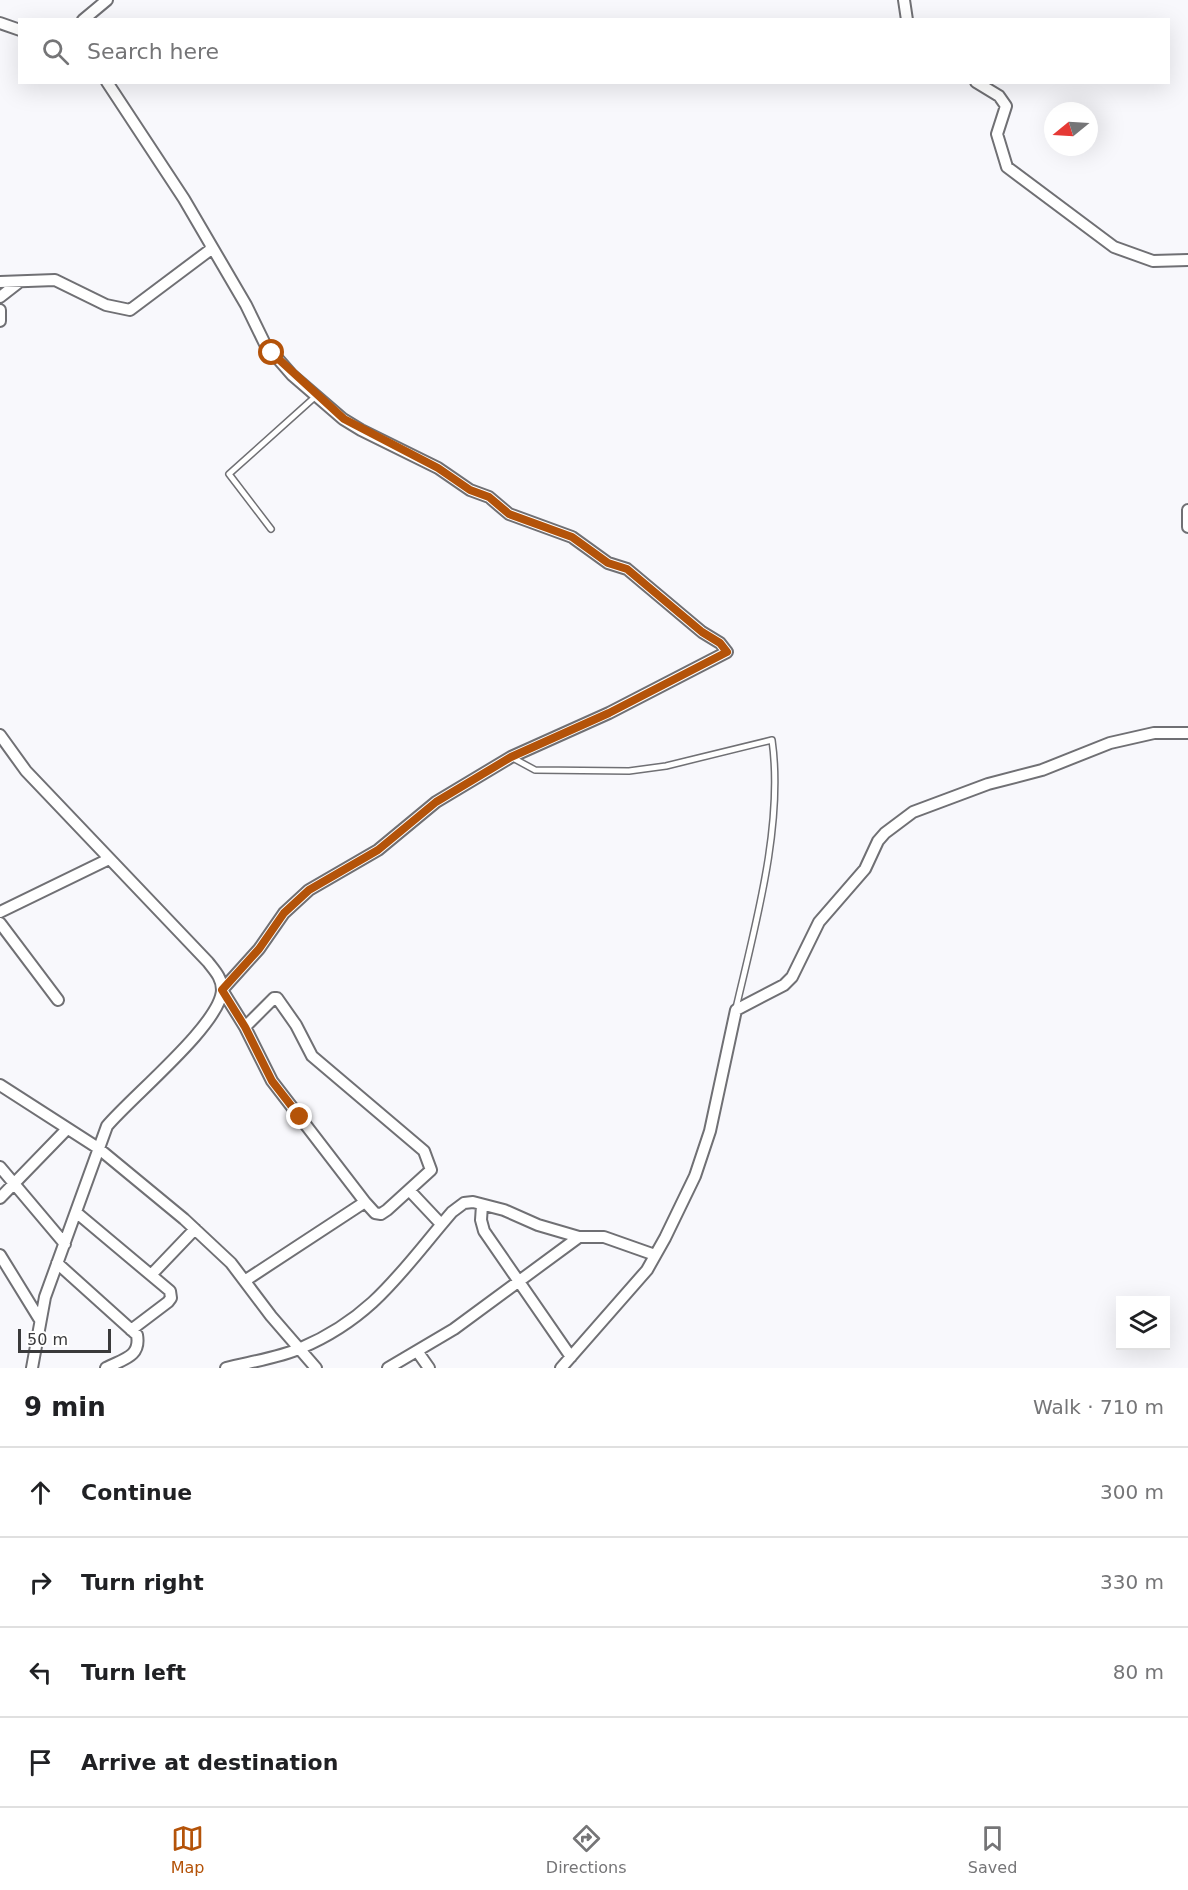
<!DOCTYPE html>
<html lang="en">
<head>
<meta charset="utf-8">
<style>
	body { margin:0; font-family:"DejaVu Sans",sans-serif; background:#f2f2f2; color:#202124 }
	.controls { position:absolute; right:18px; bottom:18px; display:grid; overflow:hidden; border-radius:0px; box-shadow:0 6px 24px #0002 }
	.controls button { width:54px; height:54px; display:grid; place-items:center; padding:0; border:0; border-bottom:2px solid #e0e0e0; background:#fff; color:#202124; font:30px sans-serif }
	.compass { position:absolute; left:1044px; top:102px; width:54px; height:54px; border-radius:50%; background:#fff; box-shadow:0 6px 24px #0002; rotate:252deg }
	.scale { position:absolute; left:18px; bottom:15px; width:93px; box-sizing:border-box; padding-left:6px; border:3px solid #3a3a3b; border-top:0; font-size:16px; line-height:21px; white-space:nowrap; color:#3a3a3b; -webkit-text-stroke:4px #fff; paint-order:stroke }
	.stop { position:absolute; width:18px; height:18px; margin:-14px; border:4px solid #b45309; border-radius:50%; background:#fff }
	.stop.end { background:#b45309; border-color:#fff; box-shadow:0 2px 6px #0008 }
	.list { margin:0; padding:0; list-style:none }
	h2 { display:flex; justify-content:space-between; align-items:center; height:78px; margin:0; padding:0 24px; font-size:26px }
	h2 small { font-size:20px; font-weight:400; color:#757577 }
	.list li { display:grid; grid-template-columns:39px 1fr auto; gap:18px; align-items:center; box-sizing:border-box; height:90px; padding:0 24px; border-top:2px solid #e0e0e0 }
	.list b { display:block; font-size:22px; white-space:nowrap }
	.list em { font-size:20px; font-style:normal; color:#757577 }
	.icon { flex:none; width:33px; height:33px; fill:none; stroke:currentColor; stroke-width:2; stroke-linecap:round; stroke-linejoin:round }
	.map { position:relative; flex:none; width:1188px; height:1368px; overflow:hidden }
	.search { position:absolute; background:#fff; box-shadow:0 6px 24px #0002; left:18px; right:18px; top:18px; height:66px; display:flex; align-items:center; gap:15px; box-sizing:border-box; padding:0 21px; border-radius:0px; color:#757577; font-size:22px }
	.sheet { height:438px; background:#fff }
	nav { display:flex; justify-content:space-around; align-items:center; box-sizing:border-box; height:84px; border-top:2px solid #e0e0e0; background:#fff; font-size:16px; color:#757577 }
	nav a { display:grid; justify-items:center; gap:3px }
	nav .on { color:#b45309 }
	.map>svg:first-child { display:block }
	.lines { fill:none; stroke-linecap:round; stroke-linejoin:round }
	.lane-casing { stroke:#707074; stroke-width:8 }
	.street-casing { stroke:#707074; stroke-width:14 }
	.lane { stroke:#fff; stroke-width:5 }
	.street { stroke:#fff; stroke-width:10 }
	.route { stroke:#b45309; stroke-width:8 }
</style>
</head>
<body>
<div class="map">
<svg width="1188" height="1368" viewBox="0 0 1188 1368">
	<rect width="100%" height="100%" fill="#f8f8fc"/>
	<g class="lines">
		<defs>
			<path id="lane" d="M271,529L229,474L316,396
				M511,757L535,770L629,771L666,766L772,740C784,824 755,926 736,1008"/>
			<path id="street" d="M904,0L907,20
				M83,20L107,0
				M0,23L20,30
				M107,82L184,199L246,305L265,344L292,375L343,419L361,430L438,468L470,490L489,497L509,514L572,537L608,563L627,569L702,632L720,643L727,652L609,713L511,757L436,802L378,850L309,890L284,913L259,949L222,990L245,1027L272,1081L365,1202L246,1280
				M976,82L999,96L1006,106L997,134L1007,167L1114,247L1153,261L1188,260
				M0,282L55,280L106,305L130,310L210,250L211,246
				M0,297L18,283
				M0,310V321
				M1188,510V527
				M0,735L26,771L208,962C215,971 222,978 222,990C221,1024 131,1097 107,1126L45,1297L32,1368
				M0,912L109,859
				M0,923L58,1000
				M245,1027L274,998H277L296,1025L312,1056L424,1151L431,1170L387,1210L381,1214L375,1213L365,1202
				M0,1085L98,1148L184,1219L231,1263L271,1316L316,1368
				M0,1167L65,1244
				M409,1190L441,1224
				M0,1198L67,1129
				M482,1205L481,1220L484,1231L571,1357
				M77,1213L170,1291L171,1298L168,1302L131,1330
				M0,1255L40,1320
				M57,1263L137,1335C141,1357 123,1359 106,1368
				M151,1275L195,1229
				M417,1351L429,1368
				M226,1368C250,1362 278,1358 301,1348C374,1317 402,1270 452,1212L464,1203L473,1202L504,1210L538,1225L579,1237
				M388,1368L454,1329L579,1237H604L655,1255
				M561,1368L647,1270L665,1238L695,1176L710,1131L736,1010L784,985L792,977L819,922L865,869L878,841L885,833L913,812L988,784L1042,770L1110,743L1154,733H1188"/>
		</defs>
		<use href="#lane" class="lane-casing"/>
		<use href="#street" class="street-casing"/>
		<use href="#lane" class="lane"/>
		<use href="#street" class="street"/>
	</g>
	<g class="lines">
		<path class="route" d="M272,353L344,419L438,468L470,490L489,497L509,514L572,537L608,563L627,569L702,632L720,643L727,652L609,713L511,757L436,802L378,850L309,890L284,913L259,949L222,990L245,1027L272,1081L300,1117"/>
	</g>
</svg>
<div class="controls">
<button><svg class="icon" aria-label="layers" viewBox="0 0 24 24"><path d="M12 4l9 5-9 5-9-5zM3 14l9 5 9-5"/></svg></button>
</div>
<svg class="compass" viewBox="-18 -18 36 36"><path d="M0-13l5 13h-10z" fill="#e53935"/><path d="M0 13l5-13h-10z" fill="#757577"/></svg>
<div class="scale">50 m</div>
<div class="stop" style="left:272px;top:353px"></div>
<div class="stop end" style="left:300px;top:1117px"></div>
<div class="search"><svg class="icon" aria-label="search" viewBox="0 0 24 24"><circle cx="10" cy="10" r="6"/><path d="M15 15l6 6"/></svg>Search here</div>
</div>
<section class="sheet">
<h2>9 min<small>Walk · 710 m</small></h2>
<ul class="list">
<li><svg class="icon" aria-label="ahead" viewBox="0 0 24 24"><path d="M12 20V5M6 11l6-6 6 6"/></svg><div><b>Continue</b></div><em>300 m</em></li>
<li><svg class="icon" aria-label="right" viewBox="0 0 24 24"><path d="M7 20v-9h11M14 6l5 5-5 5"/></svg><div><b>Turn right</b></div><em>330 m</em></li>
<li><svg class="icon" aria-label="left" viewBox="0 0 24 24"><path d="M17 20v-9H6M10 6l-5 5 5 5"/></svg><div><b>Turn left</b></div><em>80 m</em></li>
<li><svg class="icon" aria-label="arrive" viewBox="0 0 24 24"><path d="M6 21V4h12l-3 4 3 4H6"/></svg><div><b>Arrive at destination</b></div></li>
</ul>
</section>
<nav>
<a class="on"><svg class="icon" aria-label="map" viewBox="0 0 24 24"><path d="M3 6l6-2 6 2 6-2v14l-6 2-6-2-6 2zM9 4v14M15 6v14"/></svg>Map</a>
<a><svg class="icon" aria-label="directions" viewBox="0 0 24 24"><path d="M12 3l9 9-9 9-9-9zM9 14v-3h6M13 9l2 2-2 2"/></svg>Directions</a>
<a><svg class="icon" aria-label="saved" viewBox="0 0 24 24"><path d="M7 4h10v16l-5-4-5 4z"/></svg>Saved</a>
</nav>
</body>
</html>
